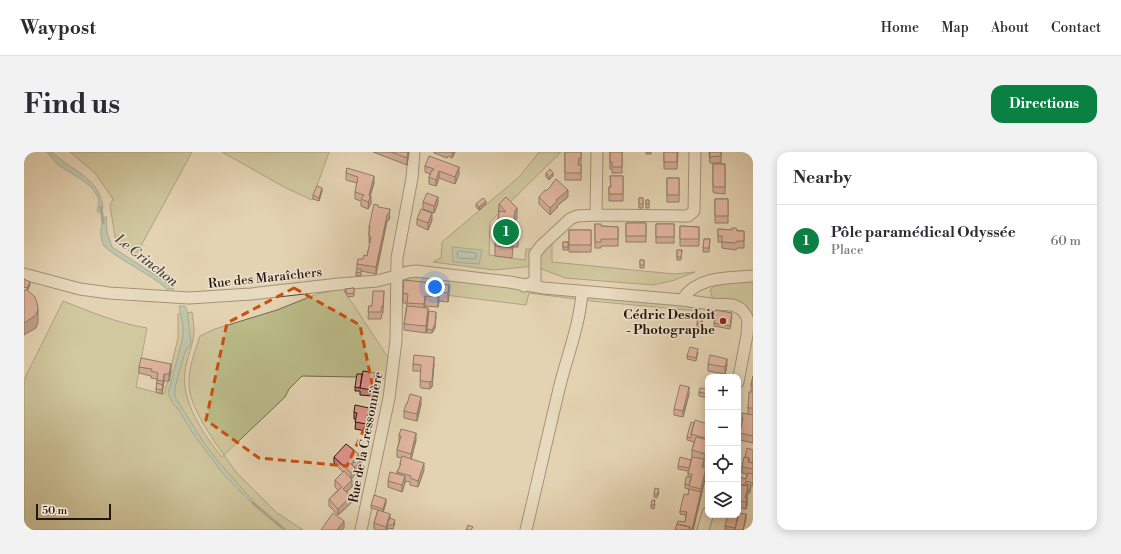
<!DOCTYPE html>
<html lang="en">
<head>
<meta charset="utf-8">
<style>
	body { margin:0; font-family:"Libre Bodoni",serif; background:#f2f2f3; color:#2b2b33 }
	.controls { position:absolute; right:12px; bottom:12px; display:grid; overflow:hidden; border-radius:8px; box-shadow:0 2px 10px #0003 }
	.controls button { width:36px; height:36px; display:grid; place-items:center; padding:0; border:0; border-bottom:1px solid #e1e1e2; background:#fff; color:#2b2b33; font:20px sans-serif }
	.scale { position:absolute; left:12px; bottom:10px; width:75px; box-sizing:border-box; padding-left:4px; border:2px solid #27160e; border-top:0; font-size:11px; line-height:14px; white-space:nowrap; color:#27160e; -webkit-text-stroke:3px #ede2cd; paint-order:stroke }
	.you { position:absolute; left:411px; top:135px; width:14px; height:14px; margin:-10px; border:3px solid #fff; border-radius:50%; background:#1a73e8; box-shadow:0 0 0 6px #1a73e833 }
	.badge { display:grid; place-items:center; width:26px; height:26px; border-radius:50%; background:#0b8043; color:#fff; font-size:13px; font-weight:700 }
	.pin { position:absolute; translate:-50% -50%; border:2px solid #fff; box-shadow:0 1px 4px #0006 }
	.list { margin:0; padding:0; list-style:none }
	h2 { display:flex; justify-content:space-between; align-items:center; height:52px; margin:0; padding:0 16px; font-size:17px }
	h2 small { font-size:13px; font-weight:400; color:#7c7c81 }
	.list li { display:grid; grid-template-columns:26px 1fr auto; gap:12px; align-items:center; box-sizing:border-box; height:72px; padding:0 16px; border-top:1px solid #e1e1e2 }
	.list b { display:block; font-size:15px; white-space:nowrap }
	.list p { margin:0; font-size:13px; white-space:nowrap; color:#7c7c81 }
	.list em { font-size:13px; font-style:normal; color:#7c7c81 }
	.icon { flex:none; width:22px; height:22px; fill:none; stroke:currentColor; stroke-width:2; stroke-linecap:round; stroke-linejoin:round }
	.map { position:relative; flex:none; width:729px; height:378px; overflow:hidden; border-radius:12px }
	header { display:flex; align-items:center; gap:24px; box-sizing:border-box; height:56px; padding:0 20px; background:#fff; border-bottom:1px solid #e1e1e2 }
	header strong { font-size:19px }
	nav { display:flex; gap:22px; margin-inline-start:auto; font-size:14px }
	.intro { display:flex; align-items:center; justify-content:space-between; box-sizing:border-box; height:96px; padding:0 24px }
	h1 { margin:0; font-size:28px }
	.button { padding:10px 18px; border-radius:12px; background:#0b8043; color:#fff; font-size:14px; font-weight:700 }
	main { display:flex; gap:24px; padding:0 24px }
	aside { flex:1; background:#fff; border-radius:12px; box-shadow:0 2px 10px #0003 }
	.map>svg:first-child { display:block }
	.green { fill:#babb88; stroke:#70684b }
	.water { fill:#95b8ab; stroke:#69776c }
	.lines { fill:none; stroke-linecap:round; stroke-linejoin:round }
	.shore { stroke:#5e675c; stroke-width:1 }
	.stream { stroke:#69776c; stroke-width:3 }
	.street-casing { stroke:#564537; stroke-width:13 }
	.street { stroke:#ede2cd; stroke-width:11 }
	.wall { fill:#c27e78; stroke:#27160e }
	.shaded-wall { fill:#9e6661; stroke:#27160e }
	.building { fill:#e1928b; stroke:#27160e }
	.marked { fill:none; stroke:#cb4f0c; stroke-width:3; stroke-dasharray:8 5; stroke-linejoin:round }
	.poi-dot { fill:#8f2418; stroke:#ede2cd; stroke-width:1.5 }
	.labels { text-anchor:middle; stroke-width:3; stroke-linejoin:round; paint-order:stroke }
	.street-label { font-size:13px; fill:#27160e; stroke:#ede2cd }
	.poi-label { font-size:13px; font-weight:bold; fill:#27160e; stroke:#ede2cd; text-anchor:end }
	.water-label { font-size:14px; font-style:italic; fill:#48473d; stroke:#ede2cd }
</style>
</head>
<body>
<header>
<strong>Waypost</strong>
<nav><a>Home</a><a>Map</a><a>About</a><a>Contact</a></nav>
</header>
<div class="intro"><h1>Find us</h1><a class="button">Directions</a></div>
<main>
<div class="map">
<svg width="729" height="378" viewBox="0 0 729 378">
	<rect width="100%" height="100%" fill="#e4d3b2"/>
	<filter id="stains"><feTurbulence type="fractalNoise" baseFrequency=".005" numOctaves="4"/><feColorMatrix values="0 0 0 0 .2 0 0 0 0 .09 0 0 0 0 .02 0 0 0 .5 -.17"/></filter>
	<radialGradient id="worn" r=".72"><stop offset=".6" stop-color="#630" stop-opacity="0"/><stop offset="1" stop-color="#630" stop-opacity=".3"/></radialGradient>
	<path class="green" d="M46,0H168L112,103L96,93L91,85L86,53L89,47L71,21Z
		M198,0H305L288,48L262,36Z
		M515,0H537L466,70L465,103L501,108L502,97H508L528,89V110L650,122L671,120L648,129L629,133L541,126L510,114L470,118L409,110L417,106L418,90L495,25Z
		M389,125L422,127L493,137L678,155L674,159L567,149L505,141L502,153L380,138V129Z
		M729,128V176V169L689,148L686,138C694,127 716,130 729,128Z
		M319,137L365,207L361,226L351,228L333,225L278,224L265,237L261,245L200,303L212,320L252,360L279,378H0V228L39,149C67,160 93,171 123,176L112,235L138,242H140L147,219H146L154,186V162L168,160C169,166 170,173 170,179C170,192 162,207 161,220C157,250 180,283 198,305L200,303C188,287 165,253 165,233C164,216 171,200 176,184L191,177L253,158L293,142Z"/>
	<path class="water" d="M23,0H28C46,18 75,25 79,55L74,61C72,57 75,54 75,49C71,31 46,22 33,12C30,8 26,4 23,0Z
		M82,64L83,80L88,95L137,127L150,137H143C124,120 99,111 80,94C75,85 76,72 82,64Z
		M428,95L458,98L455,112L429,110Z
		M155,154H161L163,158L167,191L161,200L151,235V245L180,291L193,308L230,350L232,355L200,323L170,283L156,260L149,251L144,242L159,185V173Z"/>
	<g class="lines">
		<path class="shore" d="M435,99L452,101V106L451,107L434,106L433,101Z"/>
		<path class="stream" d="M77,55L79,71
			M229,351L261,378"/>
		<defs>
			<path id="street" d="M572,63L664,64L670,59L671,0
				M0,122L56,137L85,141L165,146L227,142L315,132L353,129L372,124L384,120L392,119L485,130L520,136L658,148C673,124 704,126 729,124
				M500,134L507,131L511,129V102L517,94L546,67L553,64L572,63L573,0
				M658,148L687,152L709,153L717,157L722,163L724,169L723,183L714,230
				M337,378L365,246L372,188L373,106L388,26L390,0
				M502,378C514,328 525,278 537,229C545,199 556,170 558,140
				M679,378L684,361"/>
		</defs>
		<use href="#street" class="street-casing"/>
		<use href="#street" class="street"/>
	</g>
	<path class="wall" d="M349,0H385L383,13Z
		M410,0H431L428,6L424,4L423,6L410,1Z
		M541,0H557V28H541Z
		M586,0H598V21H588V17H586Z
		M622,0H627V2H622Z
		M640,0H654L653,17H640Z
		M685,0H697V11H686Z
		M689,12H701V42L691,41L689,40Z
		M401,14L435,22L431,32L415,26L412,34L405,32V25L406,22L401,20Z
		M323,16L350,31L346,44L347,51L344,57L337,54V49L331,47V40L333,31L322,28V21Z
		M522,21L529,24L525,28L522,25Z
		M586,24H599V49H585V35H587Z
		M643,26H655V50H643Z
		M528,32L544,45L533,54V56L526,63L515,52V45L522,39L528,33Z
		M298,39L295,49L289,47V43Z
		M615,46H619V56H615Z
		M691,47H704V71H691Z
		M622,48H625V56H622Z
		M399,50L414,51L410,61L399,57Z
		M452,52H462L455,58L452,55Z
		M475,52L493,66L491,69L490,73H494V95H489L488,106L471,104V94L474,71Z
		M354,55L366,64L365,68L363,69L352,122L337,119V124H332V121L333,117V112L343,104L346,91H345V75Z
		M393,67L408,68L404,78L393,73Z
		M602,71H622V90H602Z
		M571,72L577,74L594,75V94H577V96H571Z
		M632,72H650V91H632Z
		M656,74L675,75V94H656Z
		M694,77L720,79V96H713L712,98L698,96V90H694Z
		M545,78H567V100H545Z
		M680,87H686L685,100H679Z
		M539,90H544V98H539Z
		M653,98H658L657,108H653Z
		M616,108H620V116H616Z
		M425,133L424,150L415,149L414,155L401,154V156L404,163L402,181L380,178V172L383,151H379V141Z
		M330,136V144L324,145L321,140V137Z
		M360,139L359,161H358L357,167H344L345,154H348Z
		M412,164L411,176L408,181H403V177Z
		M708,165L706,177L690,174V171Z
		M679,167L677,176L673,175V171Z
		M674,200L672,209L663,207V204Z
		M389,212H410L408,235L406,237L397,236L396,234L397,219H389Z
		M684,212L703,213L701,222L684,219Z
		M115,215L147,219L145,229H140L138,242L132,240L133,227L127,226V224L115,221Z
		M729,224V291L716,288V281L718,272V265L724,262V256L727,240V233Z
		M351,228L348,244L336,243V239H331V235Z
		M684,233V246L675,244V240L683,237Z
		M665,242L659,265L650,263V257Z
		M397,252L393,269L380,266V259Z
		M330,260L345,262L342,279L331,277L332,267H330Z
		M670,271L684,272V299L681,309L680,308V315L682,323L669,378L661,370L662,363L656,362V359L664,343L665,337L661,336V332L664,325V319L654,317V314L667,308L668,305V298L670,290L663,288V285Z
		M375,283L392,288L387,307L400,318L394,335L386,333V330L381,329V331L378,340L364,335V329L373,322V320L376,314V311L378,306L373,305V298L375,290Z
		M729,298V334H727L726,341H724L723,346V353L722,357L714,355V325L722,327L723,322L718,321V315L721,305Z
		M310,305L335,306L337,311L331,318V322L327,327L328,335L323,340L327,351L314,363L305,354V347L314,338L311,335V328L319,320L310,311Z
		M635,340L633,346L630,345V342Z
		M362,351L359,360L371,371L369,377L363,376V378H351L350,377V371L354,358L347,356V353Z
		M631,352L630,357L627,356V353Z
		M715,361L722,366L719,378H701V374Z"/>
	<path class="shaded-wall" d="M384,0H385L383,13V6Z
		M428,0H431L428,6Z
		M435,15V22L431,32V25Z
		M415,19V26L412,34V28Z
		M529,21V24L525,28V25Z
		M350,24V31L345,47L347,44V51L344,57L345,44Z
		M298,36V39L295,49V46Z
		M544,38V45L533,54V56L526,63V56L532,48Z
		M414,45V51L410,61V54Z
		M462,49V52L455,58V55Z
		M493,56V66L491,69L489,83V73L491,59Z
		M366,57L365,68L363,69L352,122V115L363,63Z
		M408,61V68L404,78V71Z
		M6,130V133L3,140V136Z
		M425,133V143L424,150V141Z
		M415,139V149L414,155V145Z
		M401,144V154L400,162V152Z
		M404,156V163L402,181V174Z
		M14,157V170L12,176L0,183V171Z
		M412,160L411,176L408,181V178Z
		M410,205V212L408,235L406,237V230Z
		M703,207V213L701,222V215Z
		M147,212V219L145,229V222Z
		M351,221V228L348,244V238Z
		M140,222V229L138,242L139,229Z
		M665,235V242L659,265V259Z
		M397,245V252L393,269V262Z
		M345,256V262L342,279V272Z
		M392,281V288L387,308V302Z
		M684,285V299L681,309V302L684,294Z
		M335,302V309L328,316L327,312Z
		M337,308V311L331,318V322L327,328V321L329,317Z
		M400,311V318L394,335V329Z
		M682,316V323L669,378H668L677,340V337Z
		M381,324V331L378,340V333Z
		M328,328V335L319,343V337Z
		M724,334V341L722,350L721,346Z
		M327,344V351L314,363V357Z
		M723,346V353L722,357V350Z
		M362,347V351L359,360V357Z
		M715,358V364L712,378H711V376Z
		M366,362V369L363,373V378H362V375Z
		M722,362V366L719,378Z
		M320,369V376L318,378H313Z"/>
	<path class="building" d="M367,0H384L383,6Z
		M541,0H557V6H555L554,13H557V21H541Z
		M586,0H598V15H588V10H586Z
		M640,0H653V10H640Z
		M686,0H697V4L686,5Z
		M405,4L435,15L431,25L415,19L412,28L405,25L408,18L409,19L410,17L401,14Z
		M689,12H701V35H691L689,34Z
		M323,16L350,24L345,44H347L344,50L337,47L340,43L331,40L334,25L322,21Z
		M526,17L529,21L525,25L522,21Z
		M586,24H599V42H585V35H587Z
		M643,26H655V43H643Z
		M532,27L544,38L532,48L533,49L526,56L515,45L521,38L522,39L528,33V32Z
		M293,34L298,36L295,46L289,43Z
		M403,41L414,45L410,54L399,50Z
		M482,45L493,56L491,59L489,73H494V85H489L488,96L471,94L472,70L474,71L475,59L482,60L475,52Z
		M459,46L462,49L455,55L452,52Z
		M615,46H619V52H615Z
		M691,47H704V64H691Z
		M622,48H625V52H622Z
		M350,52L354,53V55L366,57L365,61L363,63L352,115L333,112L334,107H339L340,103L343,104L347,85L345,84L346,75H345Z
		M397,57L408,61L404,71L393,67Z
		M602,71H622V84H602Z
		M571,72H577V74L594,75V87H577V90H571Z
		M632,72H650V85H632Z
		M656,74L675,75V87H656Z
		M708,76H712L713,79H720V89H713L712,91L698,90V84H694V77L708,78Z
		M545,78H567V93H545Z
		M680,87H686L685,96H679Z
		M539,90H544V95H539Z
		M653,98H658L657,105H653Z
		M616,108H620V113H616Z
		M333,117H337V120L332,121Z
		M0,127L6,130L3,136L0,135Z
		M380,128L425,133L424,141L415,139L414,145L401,144L400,152L383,151L384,142L379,141Z
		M330,136V141L324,142L321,137Z
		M0,138H3L11,145L13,151L14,157L12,163L0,171Z
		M349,139H360L359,154H358L357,160H344L345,154H348Z
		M383,154L404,156L402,174L380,172Z
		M692,158L708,161L706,174L690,171Z
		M405,159L412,160L411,172L408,178L403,177Z
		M674,163L679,164L677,172L673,171Z
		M666,195L674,197L672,206L663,204Z
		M390,203L410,205L408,229L406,230L397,229L396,227L397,213L389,212Z
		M686,203L703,207L701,215L684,212Z
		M117,206L147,212L145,222H140L139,229L133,228L134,221L127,219L128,217L115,215Z
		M339,219L351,221L348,238L336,236Z
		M333,222H338L336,236L331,235Z
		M729,224V234L727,233Z
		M133,231L139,233L138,238L132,237Z
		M656,233L665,235L659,259L650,257Z
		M676,236L683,237V242L675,240Z
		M725,240H729V256H724Z
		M386,242L397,245L393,262L380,259L382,252H383Z
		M331,253L345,256L342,272L331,270L333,261L330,260Z
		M718,261L729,263V284L716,281L719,266L718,265Z
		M671,268L684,272V287L667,282Z
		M667,270L670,271L667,282V286L663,285Z
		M377,277L392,281L387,302L373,298L377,284L375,283Z
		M672,285L684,288V292L681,302L668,298Z
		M322,292L335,302L327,312L331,316L327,321L310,305Z
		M723,296L729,298V311L725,310V306L721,305Z
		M378,304L400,311L394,329L386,326L387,324L373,320L377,312L376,311Z
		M656,305L667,308L665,316L654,314Z
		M668,305L680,307L678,315L682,316L677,337L665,334L668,322H664Z
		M720,305L725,306L724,310L729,311V317L718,315Z
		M335,306L337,308L331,315L328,313Z
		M320,319L328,328L319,337L327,344L314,357L305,347L318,335L311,328Z
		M366,320L381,324L378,333L364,329Z
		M724,321L729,322V331L722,329L721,332L727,333L726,338H724V334L714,332V325L722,327Z
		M662,325H667L665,333L661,332Z
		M714,332L724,334L721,346H723L722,350L714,348Z
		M631,336L635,337L633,343L630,342Z
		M665,337L677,340L668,378H666V375L653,372L654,369L661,370L663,360L656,359L660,342L664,343Z
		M350,343L362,347L359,357L347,353Z
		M628,348H631L630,353H627Z
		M354,358L366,362L362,375L350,371Z
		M309,361L320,369L313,378H297Z
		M715,361L722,362L719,378H711Z
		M704,363H714L711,376L701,374Z
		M366,366L371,368L369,373H363Z
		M653,372L666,375L665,378H651Z
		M444,373L449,375L447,378H442Z"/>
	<path d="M0 0H729V378H0ZM270,136L336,173L352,251L323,314L235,306L182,268L203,171Z" fill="#e4d3b2" fill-opacity=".55" fill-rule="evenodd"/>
	<path class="marked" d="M270,136L336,173L352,251L323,314L235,306L182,268L203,171Z"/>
	<circle class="poi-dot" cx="699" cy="169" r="4"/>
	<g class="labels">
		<g class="street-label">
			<text transform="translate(241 125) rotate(-6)" y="5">Rue des Maraîchers</text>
			<text transform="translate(341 285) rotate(-79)" y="5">Rue de la Cressonnière</text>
		</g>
		<g class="poi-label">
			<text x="691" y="167">Cédric Desdoit<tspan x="691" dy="15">- Photographe</tspan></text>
		</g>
		<g class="water-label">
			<text transform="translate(123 108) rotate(38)" y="5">Le Crinchon</text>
		</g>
	</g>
	<rect width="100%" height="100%" filter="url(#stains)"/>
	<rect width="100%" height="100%" fill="url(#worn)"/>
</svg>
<div class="controls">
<button>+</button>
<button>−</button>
<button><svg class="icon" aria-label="locate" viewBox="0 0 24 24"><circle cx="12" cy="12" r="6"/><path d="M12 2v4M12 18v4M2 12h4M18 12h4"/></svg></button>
<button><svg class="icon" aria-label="layers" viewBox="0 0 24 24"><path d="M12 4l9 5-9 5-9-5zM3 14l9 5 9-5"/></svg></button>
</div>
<div class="scale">50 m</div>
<div class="you"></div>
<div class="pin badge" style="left:482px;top:80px">1</div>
</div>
<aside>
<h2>Nearby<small></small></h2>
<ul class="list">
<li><span class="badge">1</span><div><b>Pôle paramédical Odyssée</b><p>Place</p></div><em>60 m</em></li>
</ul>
</aside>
</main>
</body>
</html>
